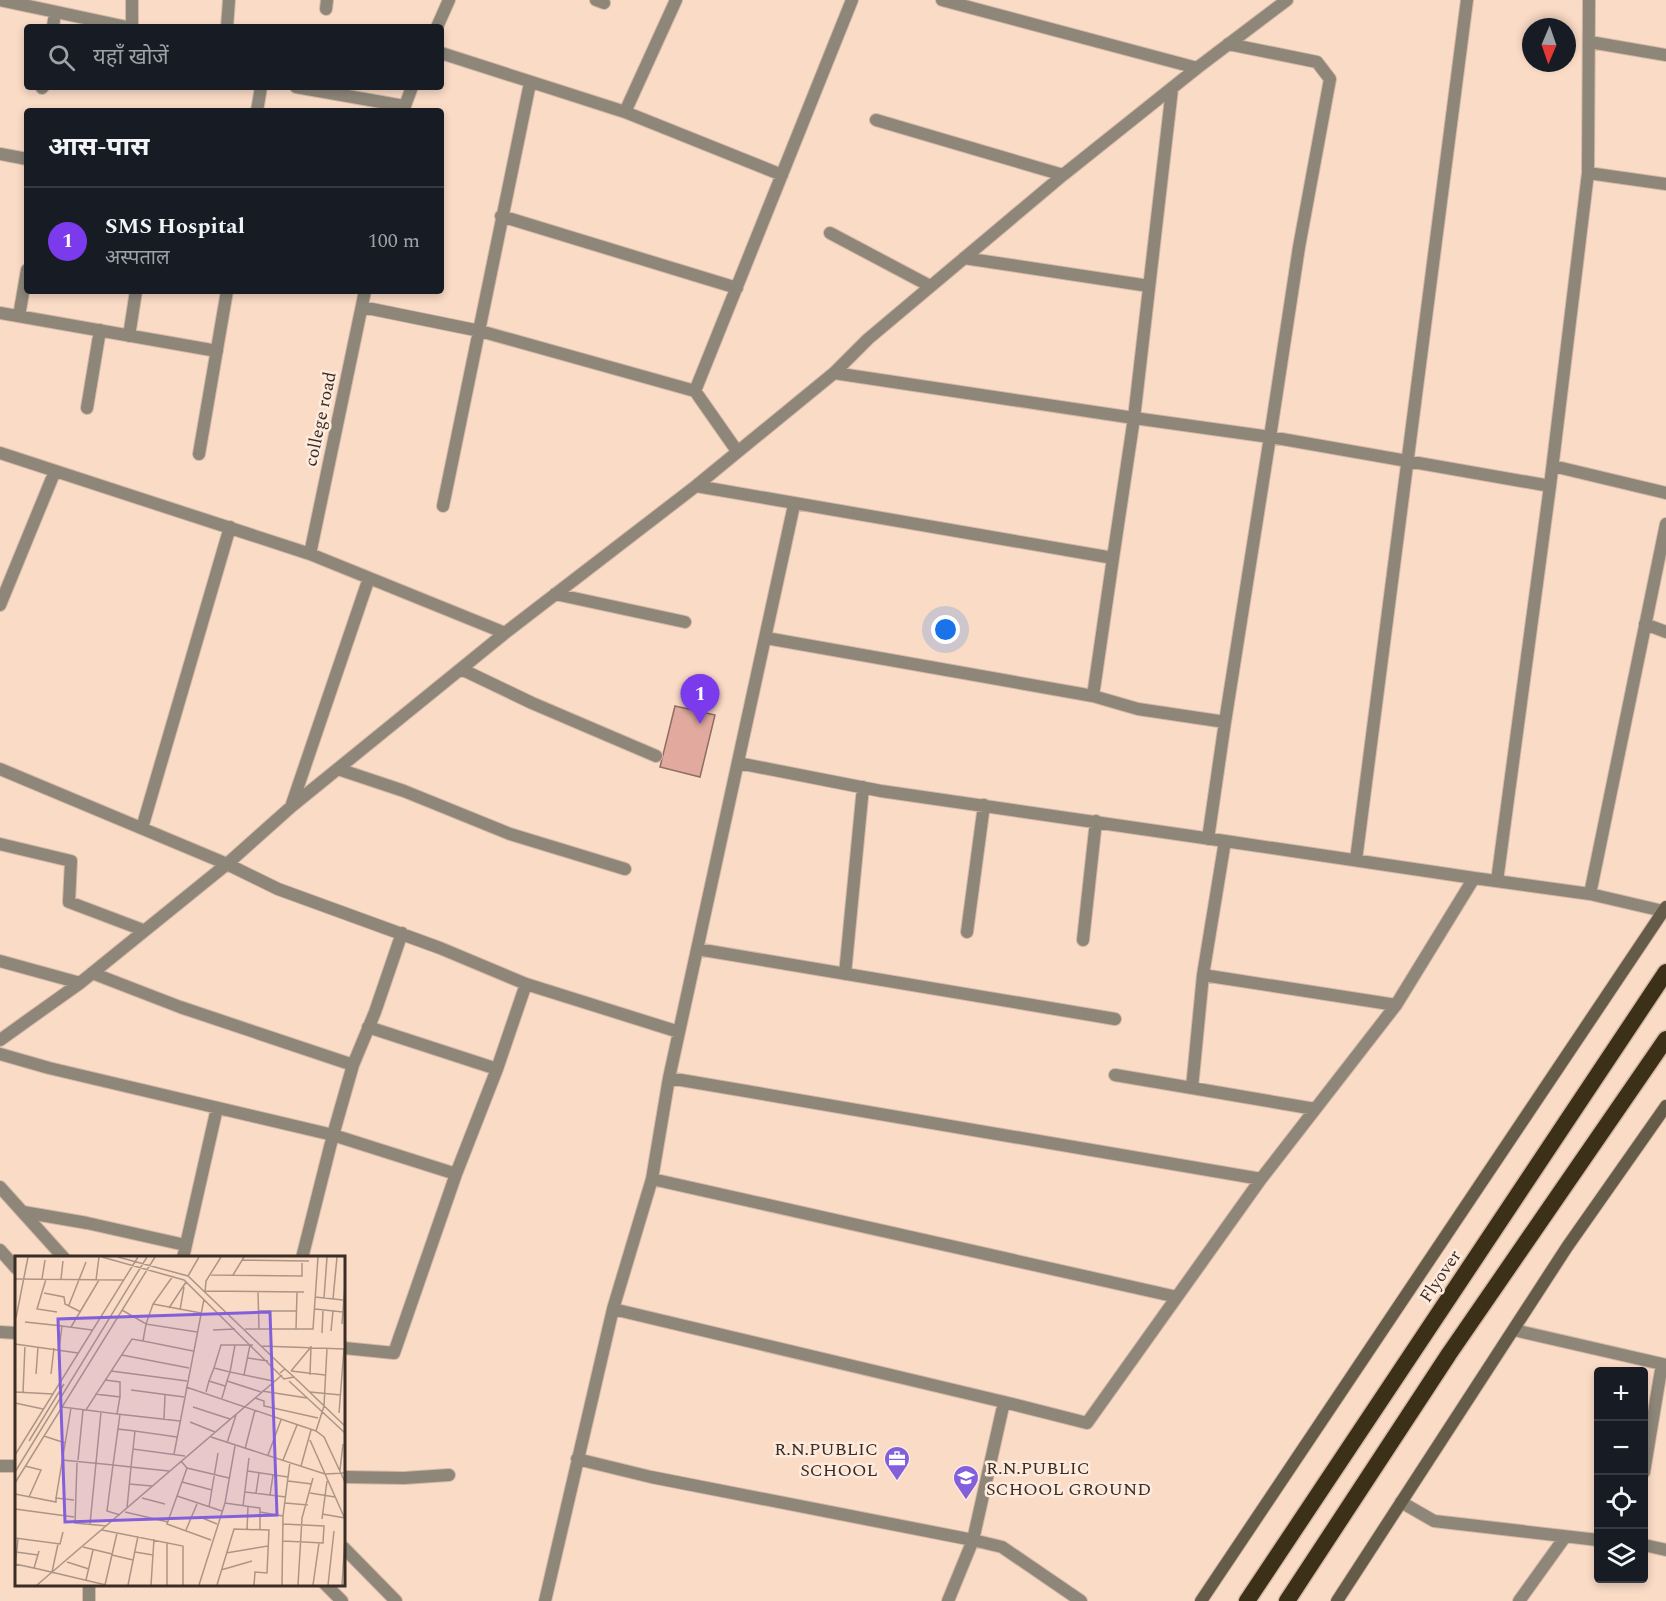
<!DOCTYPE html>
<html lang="hi">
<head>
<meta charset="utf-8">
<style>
	body { margin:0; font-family:Spectral,"Noto Sans Devanagari",serif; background:#242831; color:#f1f3f6 }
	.controls { position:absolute; right:18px; bottom:18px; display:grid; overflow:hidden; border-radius:6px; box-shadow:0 3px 9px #0003 }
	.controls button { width:54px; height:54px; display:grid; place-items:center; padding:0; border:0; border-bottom:2px solid #363941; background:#171b24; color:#f1f3f6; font:30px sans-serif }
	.compass { position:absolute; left:1522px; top:18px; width:54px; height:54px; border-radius:50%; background:#171b24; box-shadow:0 3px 9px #0003; rotate:182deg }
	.you { position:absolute; left:946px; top:630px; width:21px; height:21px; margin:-15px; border:4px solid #fff; border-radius:50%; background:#1a73e8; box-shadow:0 0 0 9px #1a73e833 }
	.badge { display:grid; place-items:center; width:39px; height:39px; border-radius:50%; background:#7c3aed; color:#fff; font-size:20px; font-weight:700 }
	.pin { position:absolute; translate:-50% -50px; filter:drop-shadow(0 2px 3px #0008) }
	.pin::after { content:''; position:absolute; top:32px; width:21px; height:18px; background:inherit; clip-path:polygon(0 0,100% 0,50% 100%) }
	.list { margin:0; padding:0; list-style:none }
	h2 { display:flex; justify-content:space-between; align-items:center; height:78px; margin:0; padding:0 24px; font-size:26px }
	h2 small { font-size:20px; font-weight:400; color:#9ea1a6 }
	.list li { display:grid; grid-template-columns:39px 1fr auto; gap:18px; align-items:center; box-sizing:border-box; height:108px; padding:0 24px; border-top:2px solid #363941 }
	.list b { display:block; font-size:22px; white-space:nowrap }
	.list p { margin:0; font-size:20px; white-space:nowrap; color:#9ea1a6 }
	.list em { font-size:20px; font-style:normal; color:#9ea1a6 }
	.icon { flex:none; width:33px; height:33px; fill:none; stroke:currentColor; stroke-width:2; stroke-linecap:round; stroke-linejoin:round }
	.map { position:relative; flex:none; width:1666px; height:1601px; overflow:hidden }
	.search { position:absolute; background:#171b24; box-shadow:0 3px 9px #0003; left:24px; top:24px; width:420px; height:66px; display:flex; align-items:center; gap:15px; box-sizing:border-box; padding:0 21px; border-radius:6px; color:#9ea1a6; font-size:22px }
	.panel { position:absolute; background:#171b24; box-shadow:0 3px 9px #0003; left:24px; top:108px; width:420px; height:186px; border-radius:6px }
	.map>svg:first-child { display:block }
	.building { fill:#e2aa9e; stroke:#8f6d66; stroke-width:1.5 }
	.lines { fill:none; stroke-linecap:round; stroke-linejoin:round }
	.minor-casing { stroke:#d3b8a6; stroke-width:14 }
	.tertiary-casing { stroke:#d3b8a6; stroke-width:14 }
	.secondary-casing { stroke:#d3b8a6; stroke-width:14 }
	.trunk-casing { stroke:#d3b8a6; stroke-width:19 }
	.minor { stroke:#8d8679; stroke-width:12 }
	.tertiary { stroke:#8d8679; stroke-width:12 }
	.secondary { stroke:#655b49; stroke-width:12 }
	.trunk { stroke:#3c3018; stroke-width:16 }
	.labels { text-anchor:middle; stroke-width:5; stroke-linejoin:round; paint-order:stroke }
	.street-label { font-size:18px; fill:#392d25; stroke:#feebde }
	.poi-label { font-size:18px; fill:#392d25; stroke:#feebde; text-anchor:end }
	.inset-road { fill:none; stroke:#ad9586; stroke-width:1.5 }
	.view { fill:#8360db; fill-opacity:0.15; stroke:#8360db; stroke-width:3 }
	.inset-edge { fill:none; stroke:#392d25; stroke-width:3 }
</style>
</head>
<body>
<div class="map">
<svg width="1666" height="1601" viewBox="0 0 1666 1601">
	<rect width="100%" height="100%" fill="#fadbc6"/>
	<path class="building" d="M675,706L715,715L700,777L660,767Z"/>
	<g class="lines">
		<defs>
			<path id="minor" d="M0,0L127,27
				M596,0L604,3
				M942,0L1197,68
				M326,9L327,0
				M53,27L55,12
				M132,27V0
				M227,27L229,0
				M437,27L449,0
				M1590,42L1666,55
				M441,53L625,112L782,175
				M296,87L404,106
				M42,88L43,87
				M1172,89L1134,418L1270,437L1299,247L1330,79L1317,62L1228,44
				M257,111L261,87
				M403,111L412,87
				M625,112L676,0
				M876,120L1063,175
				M0,154L27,159
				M1588,173L1666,184
				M501,216L737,288
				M830,233L930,286
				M964,258L1149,286
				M362,307L480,331L695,391L737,451
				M0,313L217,351
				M19,316L27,270
				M129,336L136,291
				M695,391L852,0
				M87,408L100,330
				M0,453L310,554L505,633
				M199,454L227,291
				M1553,466L1666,493
				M696,486L1113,558L1134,418L834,373
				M443,506L530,83
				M310,554L365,291
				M555,594L685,622
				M0,605L55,471
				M1645,624L1666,632
				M766,638L1093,696L1113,558
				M461,669L532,703L656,756
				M1093,696L1138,709L1225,722L1208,839
				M1225,722L1270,437L1550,486L1588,173L1589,0
				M738,763L881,791L1225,841
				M0,769L227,864L278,889L440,948L526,984L679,1032
				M338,769L404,791L510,834L625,869
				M292,804L369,578
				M142,828L230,527
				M0,844L71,861L69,902L143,930
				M1356,860L1467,0
				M1497,881L1550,486
				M1590,894L1666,524
				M967,932L984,805
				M1083,940L1096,821
				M697,949L1115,1019
				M0,961L80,983
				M92,973L180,1007L353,1065L375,1012L402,933
				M845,974L863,787
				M1203,975L1192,1088L1315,1109
				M1396,1005L1203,975L1225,841L1474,878
				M368,1027L497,1069L526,984
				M0,1040L80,983L227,864L292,806L505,633L696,486L834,373L868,339L1063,175L1197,68L1287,0
				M0,1054L49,1068L333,1135L302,1258
				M353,1065L333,1135L456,1174L497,1069
				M1115,1075L1192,1088
				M669,1078L1261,1179
				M652,1179L1177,1297
				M23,1212L87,1223L185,1245
				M183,1258L217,1108
				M1514,1330L1666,1365
				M0,1332L16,1333
				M344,1348L394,1353L456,1174
				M1004,1402L1087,1423L1261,1179L1396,1005L1474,878L1590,894L1663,911
				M577,1459L651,1477L973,1540L1004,1402L613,1309
				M0,1466H16
				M1644,1472L1662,1364
				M344,1477L404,1478L449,1475
				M1401,1502L1434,1521L1598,1540
				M1644,1545L1666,1550
				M89,1584V1601
				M545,1601L613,1309L652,1179L669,1078L794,505
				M948,1601L973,1540L1002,1547L1081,1601
				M1519,1601L1565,1537"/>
			<path id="tertiary" d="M0,1187L64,1258
				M0,1250L16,1268
				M344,1548L396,1601
				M325,1584L342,1601"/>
			<path id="secondary" d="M1201,1601L1666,907
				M1337,1601L1567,1247L1666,1106"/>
			<path id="trunk" d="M1247,1601L1666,972
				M1287,1601L1449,1354L1666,1039"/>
		</defs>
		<use href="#minor" class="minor-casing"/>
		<use href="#tertiary" class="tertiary-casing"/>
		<use href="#secondary" class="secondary-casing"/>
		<use href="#trunk" class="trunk-casing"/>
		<use href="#minor" class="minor"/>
		<use href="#tertiary" class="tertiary"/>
		<use href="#secondary" class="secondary"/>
		<use href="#trunk" class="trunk"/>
	</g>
	<defs>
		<symbol id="office-pin" viewBox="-11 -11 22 30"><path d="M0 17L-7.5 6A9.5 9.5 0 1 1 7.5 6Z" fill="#8360db" stroke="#feebde"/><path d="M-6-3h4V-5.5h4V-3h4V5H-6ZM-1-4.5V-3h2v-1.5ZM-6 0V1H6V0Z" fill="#fff"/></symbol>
		<symbol id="school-pin" viewBox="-11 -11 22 30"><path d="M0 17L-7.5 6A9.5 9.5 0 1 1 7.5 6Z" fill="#8360db" stroke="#feebde"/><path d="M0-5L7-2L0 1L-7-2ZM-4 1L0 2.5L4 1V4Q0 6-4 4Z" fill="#fff"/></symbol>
	</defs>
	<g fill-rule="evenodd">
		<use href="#office-pin" x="882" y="1444" width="30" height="40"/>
		<use href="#school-pin" x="951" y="1463" width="30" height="40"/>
	</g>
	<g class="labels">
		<g class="street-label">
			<text transform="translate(320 419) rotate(-78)" y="6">college road</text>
			<text transform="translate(1440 1276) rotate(-56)" y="6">Flyover</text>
		</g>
		<g class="poi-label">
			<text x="878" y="1455">R.N.PUBLIC<tspan x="878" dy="21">SCHOOL</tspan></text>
			<text x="986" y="1474" text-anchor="start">R.N.PUBLIC<tspan x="986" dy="21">SCHOOL GROUND</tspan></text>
		</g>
	</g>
	<g transform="translate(15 1256)">
		<rect width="330" height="330" fill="#fadbc6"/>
		<path class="inset-road" d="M87,1L169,24L269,123L279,121L270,113L265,117M103,1L173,20L270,113M227,4L294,5M196,19L287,20V7M218,19L229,1M173,20L184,1M0,23L108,24M27,23L30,4M31,23L22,53L42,56M46,23L48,5M81,24L84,1M190,35L289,36M190,36L191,25L206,1M243,36L244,73M29,37L49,41L50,48L66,56M300,41L328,44M309,42L312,1M318,43L322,1M138,48L186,57M54,49L71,6M154,52L171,26M300,53L328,56M107,54L131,68L138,48L158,20M165,54L169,31M243,55H281M1,62L13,1M10,66L47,70L44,93M327,68L330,28M47,70L77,74M56,71L84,24M230,73H281L282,36M281,73H298L303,1M198,74L220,73M316,75L318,55M307,77L308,54M0,88L63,97M220,89L215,116L258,125M246,90L330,93M178,95L128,85L131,68L182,76M107,99L174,112M233,102L253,105M199,112L206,89H238M96,115L172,125M276,115L310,119M276,115L296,91M21,118L23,91M36,118L39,92M229,119L235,89M295,119L296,90M279,121L330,170M90,124L105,126V141M194,125L199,112L215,116L212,125M274,125L330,177M171,131L301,175L309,181L330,226M116,134L169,141M247,135L292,142M0,136L38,138M191,136L194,125L210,130M295,136L326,139M8,137L10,89M207,142L212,125L246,136M240,142L249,145V150L303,162M0,147L28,153M47,151L71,154L117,83L128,85M178,151L215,163M71,154L102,158L105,141L80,138M324,157L329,93M102,158L165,165M105,158L103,173L120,175M149,163L150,139M175,166L200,176M301,175L309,150L312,92M29,180L50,187M196,181L310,218L330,217M295,184L330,263M14,185L49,128M212,187L221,159M118,193L120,175L162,181M230,193L240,154M159,198L189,43M0,199L123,1M253,199L266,164M47,204L98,209L103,173M63,204L68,154M268,204L282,169M166,205L172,212L214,222M62,207L60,267L92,270M10,210L26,214L14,241M286,210L296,174M172,212L152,268L196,284M325,214L328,188M154,215L116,211L118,193L170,200M233,215L273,221M0,216L132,1M273,225L297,228M167,226L197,234M0,227L140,1M114,228L137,230M230,236L271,241M241,237L244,217M295,237L320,241M0,238L41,246V242L59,244M255,239L258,219M162,240L207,255M41,242L56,152M127,242L150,248M210,247L245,252V274M270,247L293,249M228,250L234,202M194,251L203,197M0,253L59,261M110,256L153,266M245,256L268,260M307,258L330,262M105,259L92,255L98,209L116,211L112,252M185,261L202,268M307,263L312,225M75,268L86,156M87,274L168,290V329M171,274L182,248M232,274L233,251M0,282L45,288L48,276M268,285L308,287L309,270L268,268M152,286V329M68,291L97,298M1,296L23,299M120,296L138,299M211,297L253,290M97,299L118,304M52,306L74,313M0,308L19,312L24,295M19,312L91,329M0,313L3,282M206,314L237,305M37,316L43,288M71,324L78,294M22,329L267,119M90,329L102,277M113,329L123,280M136,329L139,283M184,329L210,247L220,190M202,329L219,273L254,274L252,317L240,316L239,329M267,329L268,260L275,206M283,329L287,262L298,222M298,329L304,287M313,329L319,275M327,329L330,282"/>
		<path class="view" d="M255,56L262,259L50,266L43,63Z"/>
		<rect width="330" height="330" class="inset-edge"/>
	</g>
</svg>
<div class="controls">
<button>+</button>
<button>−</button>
<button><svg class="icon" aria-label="locate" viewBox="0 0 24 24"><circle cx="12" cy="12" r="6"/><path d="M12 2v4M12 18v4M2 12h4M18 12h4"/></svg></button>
<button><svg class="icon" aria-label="layers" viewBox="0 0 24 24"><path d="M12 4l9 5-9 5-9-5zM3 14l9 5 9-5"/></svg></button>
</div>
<svg class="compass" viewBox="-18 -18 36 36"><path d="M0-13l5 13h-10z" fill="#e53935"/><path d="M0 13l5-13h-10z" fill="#9ea1a6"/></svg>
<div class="you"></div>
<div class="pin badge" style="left:700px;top:724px">1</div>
<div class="search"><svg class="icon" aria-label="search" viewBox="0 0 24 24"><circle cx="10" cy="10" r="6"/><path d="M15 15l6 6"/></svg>यहाँ खोजें</div>
<section class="panel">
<h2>आस-पास<small></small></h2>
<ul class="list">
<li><span class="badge">1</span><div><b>SMS Hospital</b><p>अस्पताल</p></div><em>100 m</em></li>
</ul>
</section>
</div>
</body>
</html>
